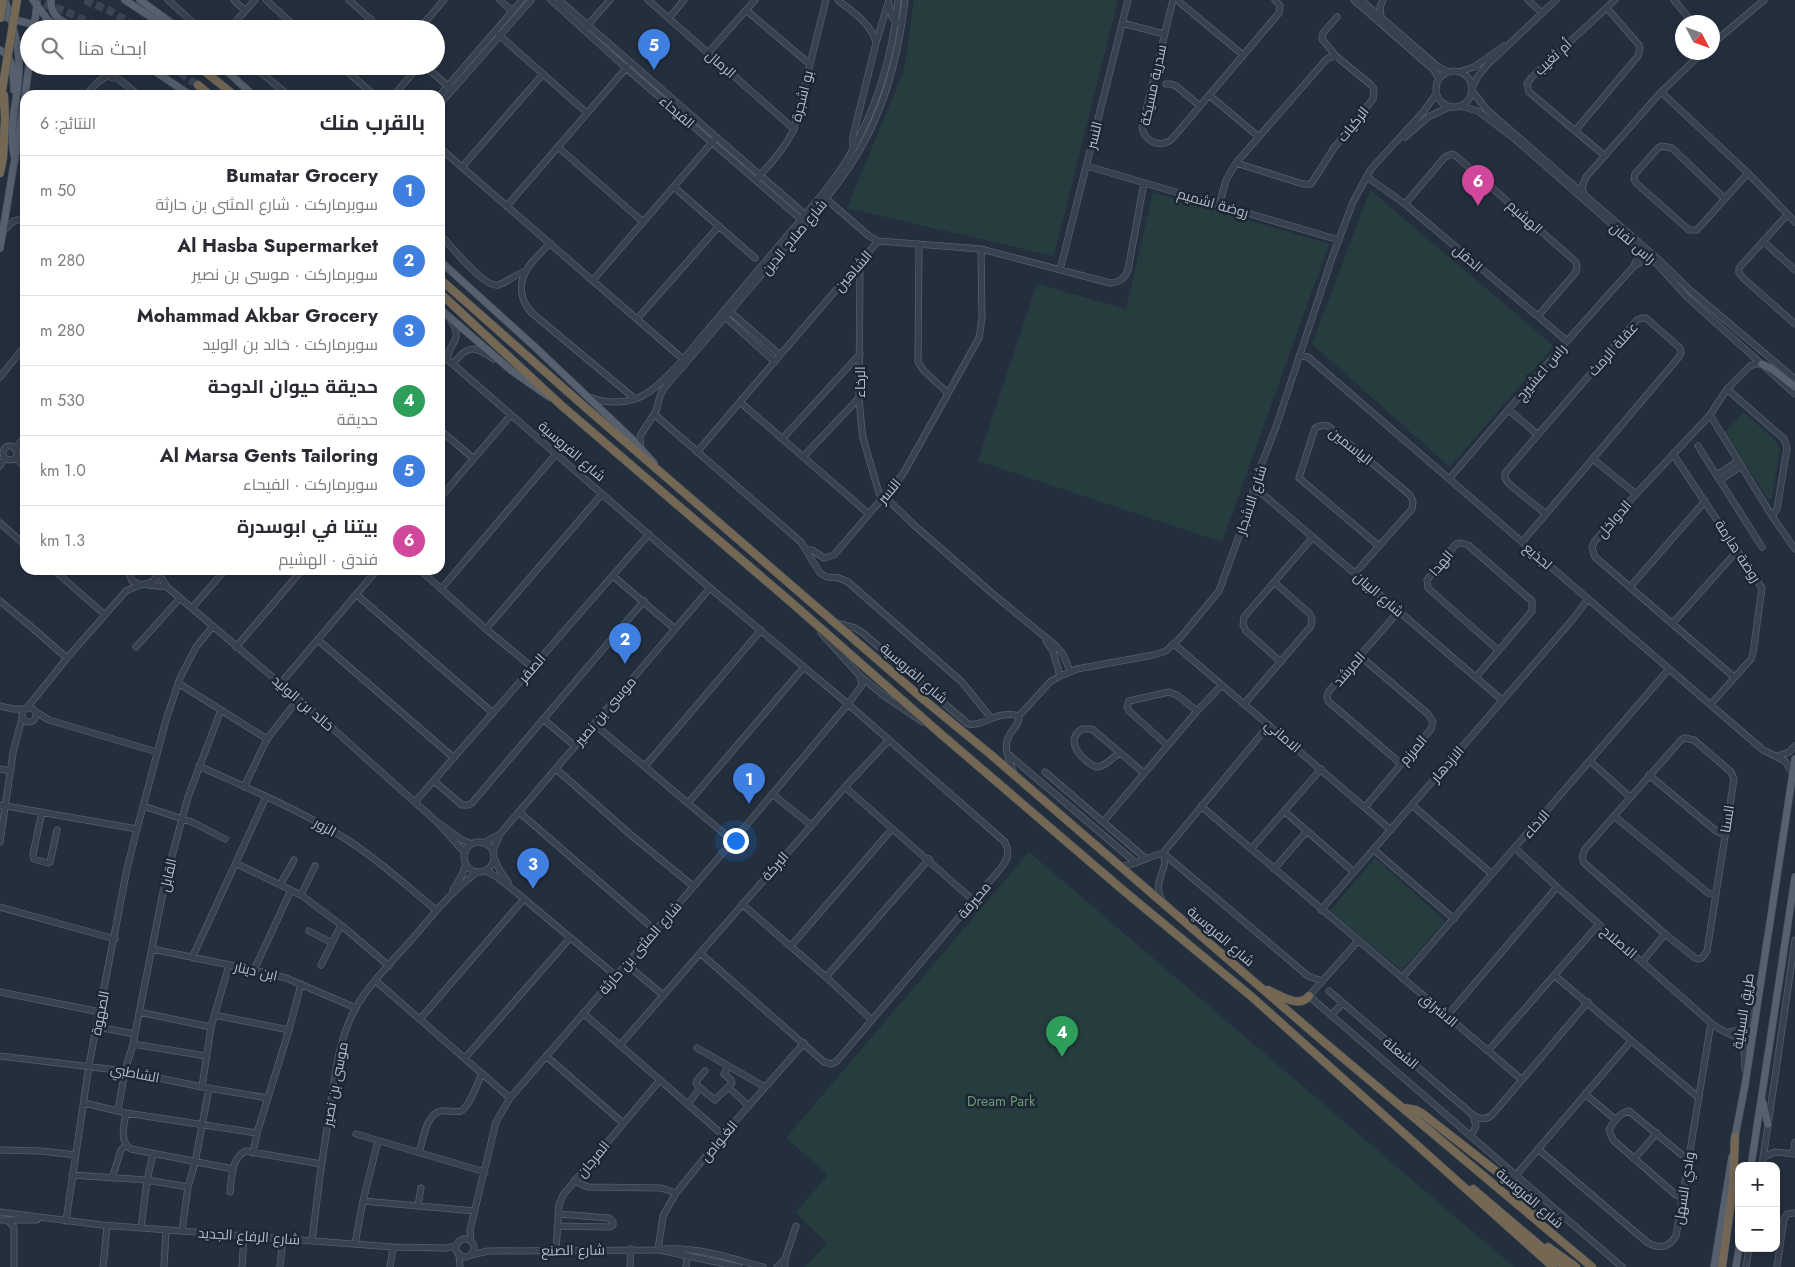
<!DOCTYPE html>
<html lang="ar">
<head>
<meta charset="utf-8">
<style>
	body { margin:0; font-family:Jost,Cairo,sans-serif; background:#f7f7f7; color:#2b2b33; direction:rtl }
	.controls { position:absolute; right:15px; bottom:15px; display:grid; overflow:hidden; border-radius:10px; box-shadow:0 2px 12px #0003 }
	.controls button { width:45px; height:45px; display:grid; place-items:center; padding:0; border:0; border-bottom:1px solid #e1e1e2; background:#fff; color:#2b2b33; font:25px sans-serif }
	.compass { position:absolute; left:1675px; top:15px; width:45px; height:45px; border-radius:50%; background:#fff; box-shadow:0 2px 12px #0003; rotate:131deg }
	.you { position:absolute; left:735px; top:840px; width:18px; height:18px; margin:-12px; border:4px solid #fff; border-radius:50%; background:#1a73e8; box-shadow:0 0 0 8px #1a73e833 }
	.badge { display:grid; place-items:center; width:32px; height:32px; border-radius:50%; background:#db2777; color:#fff; font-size:16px; font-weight:700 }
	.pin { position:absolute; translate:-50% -41px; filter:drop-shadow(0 1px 2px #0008) }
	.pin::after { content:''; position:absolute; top:26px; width:18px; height:15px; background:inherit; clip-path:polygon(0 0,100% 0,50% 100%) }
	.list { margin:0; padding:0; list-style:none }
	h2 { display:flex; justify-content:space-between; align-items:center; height:65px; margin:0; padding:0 20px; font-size:21px }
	h2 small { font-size:16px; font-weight:400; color:#7c7c81 }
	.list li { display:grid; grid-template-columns:32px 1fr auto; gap:15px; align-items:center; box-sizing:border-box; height:70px; padding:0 20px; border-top:1px solid #e1e1e2 }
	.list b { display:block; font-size:19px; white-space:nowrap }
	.list p { margin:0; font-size:16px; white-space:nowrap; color:#7c7c81 }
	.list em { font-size:16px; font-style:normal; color:#7c7c81 }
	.icon { flex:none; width:28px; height:28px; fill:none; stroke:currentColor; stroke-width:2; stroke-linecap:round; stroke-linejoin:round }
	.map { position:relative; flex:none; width:1795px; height:1267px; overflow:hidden; direction:ltr }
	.search { position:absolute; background:#fff; box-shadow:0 2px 12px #0003; left:20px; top:20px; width:425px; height:55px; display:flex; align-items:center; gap:12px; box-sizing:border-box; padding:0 18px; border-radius:28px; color:#7c7c81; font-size:19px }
	.panel { position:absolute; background:#fff; box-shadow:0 2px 12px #0003; left:20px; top:90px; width:425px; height:485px; border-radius:15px; direction:rtl }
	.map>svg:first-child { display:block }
	.green { fill:#263c3f }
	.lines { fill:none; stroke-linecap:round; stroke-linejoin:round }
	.highway-tunnel { stroke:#3a4453; stroke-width:8; stroke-dasharray:8 4; stroke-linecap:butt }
	.minor-casing { stroke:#565f6c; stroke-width:7 }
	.major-casing { stroke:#414a57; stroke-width:8 }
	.highway-casing { stroke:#434c59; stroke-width:9 }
	.minor { stroke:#38414e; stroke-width:5.5 }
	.major { stroke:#56606e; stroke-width:7 }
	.highway { stroke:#746855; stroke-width:8 }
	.highway-bridge-casing { stroke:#434c59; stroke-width:9; stroke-linecap:butt }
	.highway-bridge { stroke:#746855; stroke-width:8 }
	.labels { text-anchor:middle; stroke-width:5; stroke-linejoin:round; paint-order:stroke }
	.street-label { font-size:14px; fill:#b4bcc9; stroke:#1d2633 }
	.park-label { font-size:14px; fill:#6b9a76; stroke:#1d2633 }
</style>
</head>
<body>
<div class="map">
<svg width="1795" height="1267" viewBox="0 0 1795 1267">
	<rect width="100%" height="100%" fill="#242f3e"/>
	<path class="green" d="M914,0H1118L1054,256L847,208L904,70Z
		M1370,190L1554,346L1450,467L1312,344Z
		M1153,192L1329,244L1222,542L978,461L1037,284L1126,309Z
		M1744,412L1776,441L1780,449L1772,498L1769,500L1724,433Z
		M1029,852L1514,1267H805L827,1243L795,1213L828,1175L786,1138Z
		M1375,858L1445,921L1402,971L1330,911Z"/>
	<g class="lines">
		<path class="highway-tunnel" d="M33,0L65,11L103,29
			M85,0L110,11L141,29
			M170,66L198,85"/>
		<defs>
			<path id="minor" d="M168,0L200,29
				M234,0L245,11
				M266,0L298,29
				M349,0L381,29
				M500,0L512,11
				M551,0L626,68L803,221
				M559,0L808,217
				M648,0L794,129
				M838,0C852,12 871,23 876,42
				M1173,0L1142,127C1144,141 1160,149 1172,139L1279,13L1280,6L1275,0
				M1177,0L1243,55
				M1354,0L1434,70L1439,79
				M1361,0L1437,66L1448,72
				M1528,0L1542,13
				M1674,0L1692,22
				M889,4L892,17L897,23
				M746,10L806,61L810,63
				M1381,17L1380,7L1383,0
				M669,18L684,0
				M1122,23L1164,34
				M585,28L610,0
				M229,29L255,0
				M362,29L371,19
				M419,29L444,0
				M499,35L587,113
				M1712,44L1764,0
				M708,53L755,0
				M253,66L288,95
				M341,66L374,95
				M425,66L450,88
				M1436 89a18 18 0 1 1 36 0a18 18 0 1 1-36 0Z
				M1459,72L1474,67L1504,46
				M1166,84H1171L1176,86L1200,106
				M1472,88L1478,76L1487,65L1556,0
				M1472,91L1487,110L1659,260L1692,292L1795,379
				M1661,92L1748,173L1795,222
				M86,95L98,82L107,76L120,80L138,95
				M394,95L419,66
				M440,95L522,0
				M1209,95L1259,137
				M440,104L531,0
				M1460,106L1478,111L1515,139L1656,263L1687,297L1795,394
				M1575,131L1638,56L1640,48L1639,45L1607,8
				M1405,137L1428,117L1449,107
				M558,147L643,222
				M440,148L684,360
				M853,148V136L876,43L889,0
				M1605,156L1529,92L1527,84L1531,78L1615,0
				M1236,163L1303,184H1311L1334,148L1373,99L1374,89L1371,85L1336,56L1322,39L1323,33L1337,17
				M1087,166L1339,240
				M462,167L543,74
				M1367,177L1405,204L1567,341
				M757,179C771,163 785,148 794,129L826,0
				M25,180L24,198L25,205
				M674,187L755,258
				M1584,194L1582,187L1586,177L1661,92L1703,52
				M824,197L869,236L878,241L981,249L1110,283C1120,282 1124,279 1128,270L1144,183
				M1725,199L1672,148L1662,146L1658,148L1635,174L1634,179L1636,183L1689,230H1697L1748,173
				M1405,204L1445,157L1452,154L1456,156L1576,262L1577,265L1576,272L1538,316
				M1219,205L1226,180L1236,163L1324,62L1328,58L1336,56
				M507,206L627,67
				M1787,215L1739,268V273L1743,278L1795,324
				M3,231L14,221L25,218
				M440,234C449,244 484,288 498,285C506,283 516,274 526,271
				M1763,241L1795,270
				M550,243C542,252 531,261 526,271C518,285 521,302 532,313L635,399
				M919,244L918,362L924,371L948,393
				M860,262L859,398L861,421L863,438L879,493L883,498
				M1634,266L1641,250
				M1060,270L1128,0
				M593,280L714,140
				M25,300V317
				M729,311L780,355
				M723,315L775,362
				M1642,318H1646L1680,348L1681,353L1679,357L1546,514L1509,484L1505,478V473L1637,320Z
				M637,319L719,226
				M440,353L710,588L848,704L1005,842C1010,853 1008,859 1001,868L837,1061L832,1064L824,1062L700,953
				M1299,356L1308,357L1763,750L1785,761L1793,774
				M447,359C449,343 464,339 451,321
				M453,364C468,344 474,346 494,359
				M0,377L25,346
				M1727,389L1784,439L1787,448L1777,509L1772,516
				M589,397C605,404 629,404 644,395C668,382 698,340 717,319C745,286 772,253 800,221C819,198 838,177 852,151C878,104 893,53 898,0
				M740,402L869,514
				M1509,410L1538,435
				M654,414L801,542L820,573L827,577L839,578L848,582L962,682L991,718
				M1710,415L1772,516L1795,549
				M440,430L473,458
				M782,439L860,354
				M1698,446L1762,547
				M3 453a7 7 0 1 1 14 0a7 7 0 1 1-14 0Z
				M641,448L640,436L656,411L660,396L664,388C705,341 745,294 785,247C811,216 839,186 859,151C886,106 899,52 905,0
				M15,449L25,437
				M697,452L878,241
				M1673,454L1762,588L1753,653L1751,659L1711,704
				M803,457L859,398
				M15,458L25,467
				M1593,459L1636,494
				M0,466L5,458
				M1717,475L1738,461
				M1449,479L1567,341L1634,266L1649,257
				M1720,480L1741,466
				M1253,492H1259L1266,497L1502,700
				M884,496L914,525L993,594L1056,646L1063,654L1070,671
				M440,498L511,415
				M0,523L25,545
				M1522,542L1546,514
				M807,550H812L824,558L834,555L903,474L979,338L982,318L981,249
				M54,570L105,615
				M128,570L132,581L141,585L153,582L158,572
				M420,570L486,629L533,668
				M158,573L167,587L331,727L437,822
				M1355,573L1412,509L1413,501L1410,495L1328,426C1323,425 1320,425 1315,428L1299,478L1379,546
				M613,576L675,629
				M148,585L167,587
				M1630,587L1705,501
				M441,589L556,454
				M357,595L493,713
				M0,601L29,625L67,658
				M192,608L225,570
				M1399,611L1329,691L1327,696L1328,701L1401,764
				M836,623L855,628L863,633L968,724C985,727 997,709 1019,716
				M1672,624L1737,551
				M486,629L602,494
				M821,633L860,676L883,695L923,722
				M318,640L454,758
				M1046,641L1053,651L1060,676
				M1174,644L1391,830
				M136,647L180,598
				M236,647L302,570
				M1360,656L1428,714L1433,722L1431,729L1365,807
				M1281,662L1246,631L1243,625L1244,617L1313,537
				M1476,677L1532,611V601L1468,545L1461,543L1456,544L1427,580L1428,588L1498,650
				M1734,677L1595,557L1592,547L1594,542L1636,494L1710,415L1727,389L1750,366L1755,364H1762
				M178,683L267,739
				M280,684L377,570
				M1245,703L1311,626L1312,618L1309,613L1274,582
				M0,706L13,709H25
				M22 715a7 7 0 1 1 14 0a7 7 0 1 1-14 0Z
				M27,708L67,658L126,591L139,585
				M36,712L49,720L157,752
				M543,719L575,746
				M594,724L733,841
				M1685,738L1694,740L1731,772L1734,779L1707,951L1702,958L1699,959L1695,958L1665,934L1584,863C1582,858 1582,855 1585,849L1681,740Z
				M1167,745L1129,711L1127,707L1129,701L1169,692L1177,695L1197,711
				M1120,753C1112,757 1106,767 1096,767C1083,761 1063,741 1082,729H1092L1144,773
				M1008,754L1136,863
				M1778,756L1789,752L1795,746
				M1590,761L1630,797
				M199,766C249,789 300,810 346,839C379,860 407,886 436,910
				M645,766L761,630
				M0,769L10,771
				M556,769L631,835L693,886
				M1045,772L1145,858
				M1014,773C1010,764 1004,750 1007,741C1009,731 1020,726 1019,716L1050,682L1060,676L1077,669L1153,655L1166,651L1180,638L1219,591L1243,525L1262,463L1276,427L1333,255L1353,202L1371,169L1424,111L1436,94
				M1649,775L1716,831L1725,835
				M434,781L462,805H468L472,803L644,601
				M244,787L267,739L292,707
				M845,787L974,901
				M772,794L811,825
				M415,802L649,534
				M688,803L804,667
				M0,805L137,829
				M1412,805L1492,874
				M143,806L192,822L225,839
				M1201,806L1521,1079
				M1284,811L1354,872
				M42,812L33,854L34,859L48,863L50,862L57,830
				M519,812L655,930
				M1614,816L1708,893L1715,895
				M1103,822L1197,711L1222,685
				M464 857a15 15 0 1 1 30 0a15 15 0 1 1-30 0Z
				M0,842L13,753L22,718
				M483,843L500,834
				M1515,848L1557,887L1711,1023C1737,1044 1745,1026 1745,1069
				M1251,849L1321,769
				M1374,850L1454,919
				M493,851L500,834L710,588
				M465,853L437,822L462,840L472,844
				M1163,853L1308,976L1322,981
				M495,860L500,871L508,882
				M237,864L301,895L341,925L389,966
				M1120,867C1135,864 1149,857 1163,853L1269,725
				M1274,869L1307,831
				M486,871L497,877L517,893L616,976
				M280,885L294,860
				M453,890L462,875L466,864
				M301,895L315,866
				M1162,900C1151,879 1170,871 1163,853
				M742,904L826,977L872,1020
				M0,907L115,939
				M1321,910L1573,619L1588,599
				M309,931L332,943
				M1358,941L1309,996L1622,1267
				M791,946L892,829
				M152,949L254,970L286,978L356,1008
				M192,958L266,797
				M1642,962L1665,934
				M626,964L663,995
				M321,965L341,925
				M254,970L291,890
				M1554,975L1698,1097
				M826,977L929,859
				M1402,978L1669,669
				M376,981L510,1098
				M1329,991L1473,1115C1480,1120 1486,1120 1492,1115L1588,1002
				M0,992L100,1012
				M139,1012L211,1027
				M583,1013L723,1135
				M214,1015L289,1030
				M1331,1015L1343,1003
				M1447,1016L1557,887
				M420,1019L524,899
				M97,1027L135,1034
				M1729,1032C1744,1031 1749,1023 1755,1011
				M133,1044L206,1056
				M620,1045L845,787L889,740
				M697,1048L765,1087
				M1488,1051L1599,924
				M0,1056L125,1071L202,1087L268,1098
				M546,1056L623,1123
				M465,1058L570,938
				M705,1071L697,1080L696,1083L700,1088L715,1100L732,1083L731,1080L724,1074L728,1066
				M202,1087L211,1027L229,965
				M729,1088L749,1106
				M1585,1094L1616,1120
				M84,1103L126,1113L257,1133
				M688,1104L700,1088
				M118,1110L125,1071L133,1044L165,882L182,819L188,797L221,710
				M126,1113C124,1126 119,1141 131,1149L233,1169
				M356,1134L485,1172
				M1471,1136L1476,1126L1473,1115
				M1538,1149L1648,1243C1661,1249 1668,1248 1676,1236L1711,1023
				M0,1150L41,1151L76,1155
				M253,1153L257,1133L289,1030L301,984
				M419,1153C423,1141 426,1112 442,1111C448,1110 456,1113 461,1111C470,1106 478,1082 482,1073
				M1793,1154L1795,1142
				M1763,1157L1775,1152L1795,1154
				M1634,1159L1657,1133
				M1762,1166L1795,940
				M72,1175L147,1180L188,1187
				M112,1178L121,1150L126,1145
				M574,1181L588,1187L661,1188L676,1193
				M1510,1182L1631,1041
				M230,1192C232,1177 231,1158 246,1151L321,1164
				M1682,1197L1676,1195L1613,1140L1609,1130C1613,1122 1620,1113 1629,1111L1682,1155L1689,1156
				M363,1201L475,1211
				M418,1206L421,1188
				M0,1212L102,1225L393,1247L446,1248L456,1246L459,1242
				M0,1220H37
				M7,1220L14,1227V1267
				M66,1221L89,1065L127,869L137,829L166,720L180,678L196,647L213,626
				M557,1226L609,1227L613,1225V1222L609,1218L558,1214
				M141,1228L147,1180L153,1154
				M182,1231L188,1187L195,1163L209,1088
				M456 1248a9 9 0 1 1 18 0a9 9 0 1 1-18 0Z
				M312,1240C317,1196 323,1152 330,1108C335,1074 339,1039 355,1009C369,984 394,959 413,938C433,914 452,891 477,872
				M471,1241L470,1230L496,1122L510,1098L733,841L848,704L862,685L860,676
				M355,1244L363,1201L378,1141
				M658,1250L663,1216L676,1193L723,1135L804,1043
				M660,1250L739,1267
				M556,1251L559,1205L563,1195L660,1080
				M459,1254L460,1267
				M471,1255L488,1251L658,1250C690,1244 732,1259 763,1267
				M103,1267L107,1226
				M164,1267L166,1230
				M242,1267L244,1235
				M280,1267L283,1238
				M390,1267L393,1247
				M630,1267L631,1249
				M686,1267L687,1257
				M777,1267L785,1259
				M785,1267V1259L796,1226
				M1746,1267L1749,1248
				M1777,1267L1784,1219L1787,1214L1795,1213"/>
			<path id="major" d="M5,0C12,23 20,46 19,71C18,101 7,129 15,159
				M33,0L48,20L59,29
				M51,0C50,18 64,22 78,29
				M125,0L169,29
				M140,0L180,29
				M0,16L51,29
				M34,28L37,4
				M0,50C15,58 13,75 14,90
				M147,66L190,95
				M221,66L253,95
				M25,95L29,66
				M0,248L25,97
				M440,261L535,347L632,439L654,463
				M440,309L512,371L549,397
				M1762,364L1772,369L1795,387
				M1762,1100L1768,1124
				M1734,1142L1745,1085L1795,759
				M1751,1166L1795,877
				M1714,1267L1732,1157
				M1736,1267L1739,1248"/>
			<path id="highway" d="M198,66L234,95
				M198,85L210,95
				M0,173L3,158
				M440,279L585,407L923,699L990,754L1324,1042L1592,1267
				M440,293L562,406L792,603L942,735L1124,891L1252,997L1553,1267
				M1268,990C1280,995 1299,1009 1309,996
				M1405,1108L1416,1110L1423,1114L1510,1182L1520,1193L1536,1217
				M1473,1189L1565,1267
				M1548,1247L1576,1267
				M1722,1267L1733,1187L1735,1137"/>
		</defs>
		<use href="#minor" class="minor-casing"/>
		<use href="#major" class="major-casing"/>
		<use href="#highway" class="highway-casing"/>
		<use href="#minor" class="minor"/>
		<use href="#major" class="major"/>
		<use href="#highway" class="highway"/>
		<defs>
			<path id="highway-bridge" d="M0,18L3,0
				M0,102L17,0
				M3,158L5,119L4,95"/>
		</defs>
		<use href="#highway-bridge" class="highway-bridge-casing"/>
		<use href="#highway-bridge" class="highway-bridge"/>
	</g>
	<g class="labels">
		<g class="street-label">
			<text transform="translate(1553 57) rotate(-43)" y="5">أم ثغيب</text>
			<text transform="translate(721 64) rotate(41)" y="5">الرمال</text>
			<text transform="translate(1153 85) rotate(-78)" y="5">سدرية مسيكة</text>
			<text transform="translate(802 96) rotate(-76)" y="5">بو اشجرة</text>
			<text transform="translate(677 112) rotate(41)" y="5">الفيحاء</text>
			<text transform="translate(1353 124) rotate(-51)" y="5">الركيات</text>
			<text transform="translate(1094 135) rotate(-76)" y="5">النسر</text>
			<text transform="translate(1213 203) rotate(16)" y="5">روضة اشميم</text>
			<text transform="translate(1525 217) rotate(42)" y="5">الهشيم</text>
			<text transform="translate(794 237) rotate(-50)" y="5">شارع صلاح الدين</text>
			<text transform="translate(1633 243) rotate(41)" y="5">راس لفان</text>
			<text transform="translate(1468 258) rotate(40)" y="5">الدقل</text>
			<text transform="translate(853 271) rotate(-49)" y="5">الشاهين</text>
			<text transform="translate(1613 349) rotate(-48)" y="5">عقلة الرمث</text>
			<text transform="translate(1541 372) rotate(-50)" y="5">راس اعشيرج</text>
			<text transform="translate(860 382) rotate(-90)" y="5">الرخاء</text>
			<text transform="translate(1351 446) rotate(39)" y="5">الياسمين</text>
			<text transform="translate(572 451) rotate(41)" y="5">شارع الفروسية</text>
			<text transform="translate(889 491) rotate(-50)" y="5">النسر</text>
			<text transform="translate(1251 500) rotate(-72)" y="5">شارع الاشجار</text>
			<text transform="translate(1614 519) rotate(-49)" y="5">الدواخل</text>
			<text transform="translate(1738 551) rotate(57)" y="5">روضة هارمة</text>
			<text transform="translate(1538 556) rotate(41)" y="5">لجذيع</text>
			<text transform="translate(1441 563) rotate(-50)" y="5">الهدا</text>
			<text transform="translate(1379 594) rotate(41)" y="5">شارع البيان</text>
			<text transform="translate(532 668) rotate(-49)" y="5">الصقر</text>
			<text transform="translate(1349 669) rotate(-49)" y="5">المرشد</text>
			<text transform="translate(914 673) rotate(41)" y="5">شارع الفروسية</text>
			<text transform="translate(303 703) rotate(41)" y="5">خالد بن الوليد</text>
			<text transform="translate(605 711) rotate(-49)" y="5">موسى بن نصير</text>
			<text transform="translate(1283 736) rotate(41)" y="5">الاماني</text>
			<text transform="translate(1413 750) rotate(-49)" y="5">المرزم</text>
			<text transform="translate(1447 764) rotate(-49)" y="5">الازدهار</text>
			<text transform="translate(1727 819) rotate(-81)" y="5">السنا</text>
			<text transform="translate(1536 824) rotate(-49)" y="5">الاخاء</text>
			<text transform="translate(325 827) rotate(29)" y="5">الزور</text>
			<text transform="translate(775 866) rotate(-49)" y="5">البركة</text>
			<text transform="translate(168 875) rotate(-77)" y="5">القابل</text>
			<text transform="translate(974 900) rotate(-50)" y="5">محيرقة</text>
			<text transform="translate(1221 936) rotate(41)" y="5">شارع الفروسية</text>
			<text transform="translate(1619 942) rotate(41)" y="5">الاصلاح</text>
			<text transform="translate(640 948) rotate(-49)" y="5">شارع المثنى بن حارثة</text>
			<text transform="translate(256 971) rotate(13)" y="5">ابن دينار</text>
			<text transform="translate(1439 1010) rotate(40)" y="5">الاشراق</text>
			<text transform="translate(1743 1011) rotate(-81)" y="5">طريق السيلية</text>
			<text transform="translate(100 1013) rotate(-79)" y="5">الصهوة</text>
			<text transform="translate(1401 1053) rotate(40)" y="5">الشعلة</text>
			<text transform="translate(135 1073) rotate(11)" y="5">الشاطبي</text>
			<text transform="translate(335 1084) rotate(-79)" y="5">موسى بن نصير</text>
			<text transform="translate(719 1141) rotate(-50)" y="5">الغـواص</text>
			<text transform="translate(593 1159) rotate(-50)" y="5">المرجان</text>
			<text transform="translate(1684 1188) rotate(-81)" y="5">وادي السهل</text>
			<text transform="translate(1530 1198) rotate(41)" y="5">شارع الفروسية</text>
			<text transform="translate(249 1236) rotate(4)" y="5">شارع الرفاع الجديد</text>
			<text transform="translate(573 1250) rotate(-1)" y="5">شارع الصنع</text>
		</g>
		<g class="park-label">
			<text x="1001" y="1106">Dream Park</text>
		</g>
	</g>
</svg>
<div class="controls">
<button>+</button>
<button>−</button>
</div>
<svg class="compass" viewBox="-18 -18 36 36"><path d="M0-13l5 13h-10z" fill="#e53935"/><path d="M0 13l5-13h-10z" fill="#7c7c81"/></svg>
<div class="you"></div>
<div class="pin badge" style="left:749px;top:804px;background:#3f7fe0">1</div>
<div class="pin badge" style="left:625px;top:664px;background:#3f7fe0">2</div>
<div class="pin badge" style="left:533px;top:889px;background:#3f7fe0">3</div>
<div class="pin badge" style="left:1062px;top:1057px;background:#2e9e5b">4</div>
<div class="pin badge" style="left:654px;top:70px;background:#3f7fe0">5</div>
<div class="pin badge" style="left:1478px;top:206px;background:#d1479c">6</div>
<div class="search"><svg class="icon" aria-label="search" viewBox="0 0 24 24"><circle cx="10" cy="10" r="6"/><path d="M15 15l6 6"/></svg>ابحث هنا</div>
<section class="panel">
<h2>بالقرب منك<small>النتائج: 6</small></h2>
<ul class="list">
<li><span class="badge" style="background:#3f7fe0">1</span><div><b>Bumatar Grocery</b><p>سوبرماركت · شارع المثنى بن حارثة</p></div><em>50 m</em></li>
<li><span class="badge" style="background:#3f7fe0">2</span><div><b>Al Hasba Supermarket</b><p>سوبرماركت · موسى بن نصير</p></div><em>280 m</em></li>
<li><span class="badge" style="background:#3f7fe0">3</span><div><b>Mohammad Akbar Grocery</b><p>سوبرماركت · خالد بن الوليد</p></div><em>280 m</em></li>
<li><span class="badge" style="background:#2e9e5b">4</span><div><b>حديقة حيوان الدوحة</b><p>حديقة</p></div><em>530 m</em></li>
<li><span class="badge" style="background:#3f7fe0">5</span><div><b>Al Marsa Gents Tailoring</b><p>سوبرماركت · الفيحاء</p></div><em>1.0 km</em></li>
<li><span class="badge" style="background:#d1479c">6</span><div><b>بيتنا في ابوسدرة</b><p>فندق · الهشيم</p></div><em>1.3 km</em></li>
</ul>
</section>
</div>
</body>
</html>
